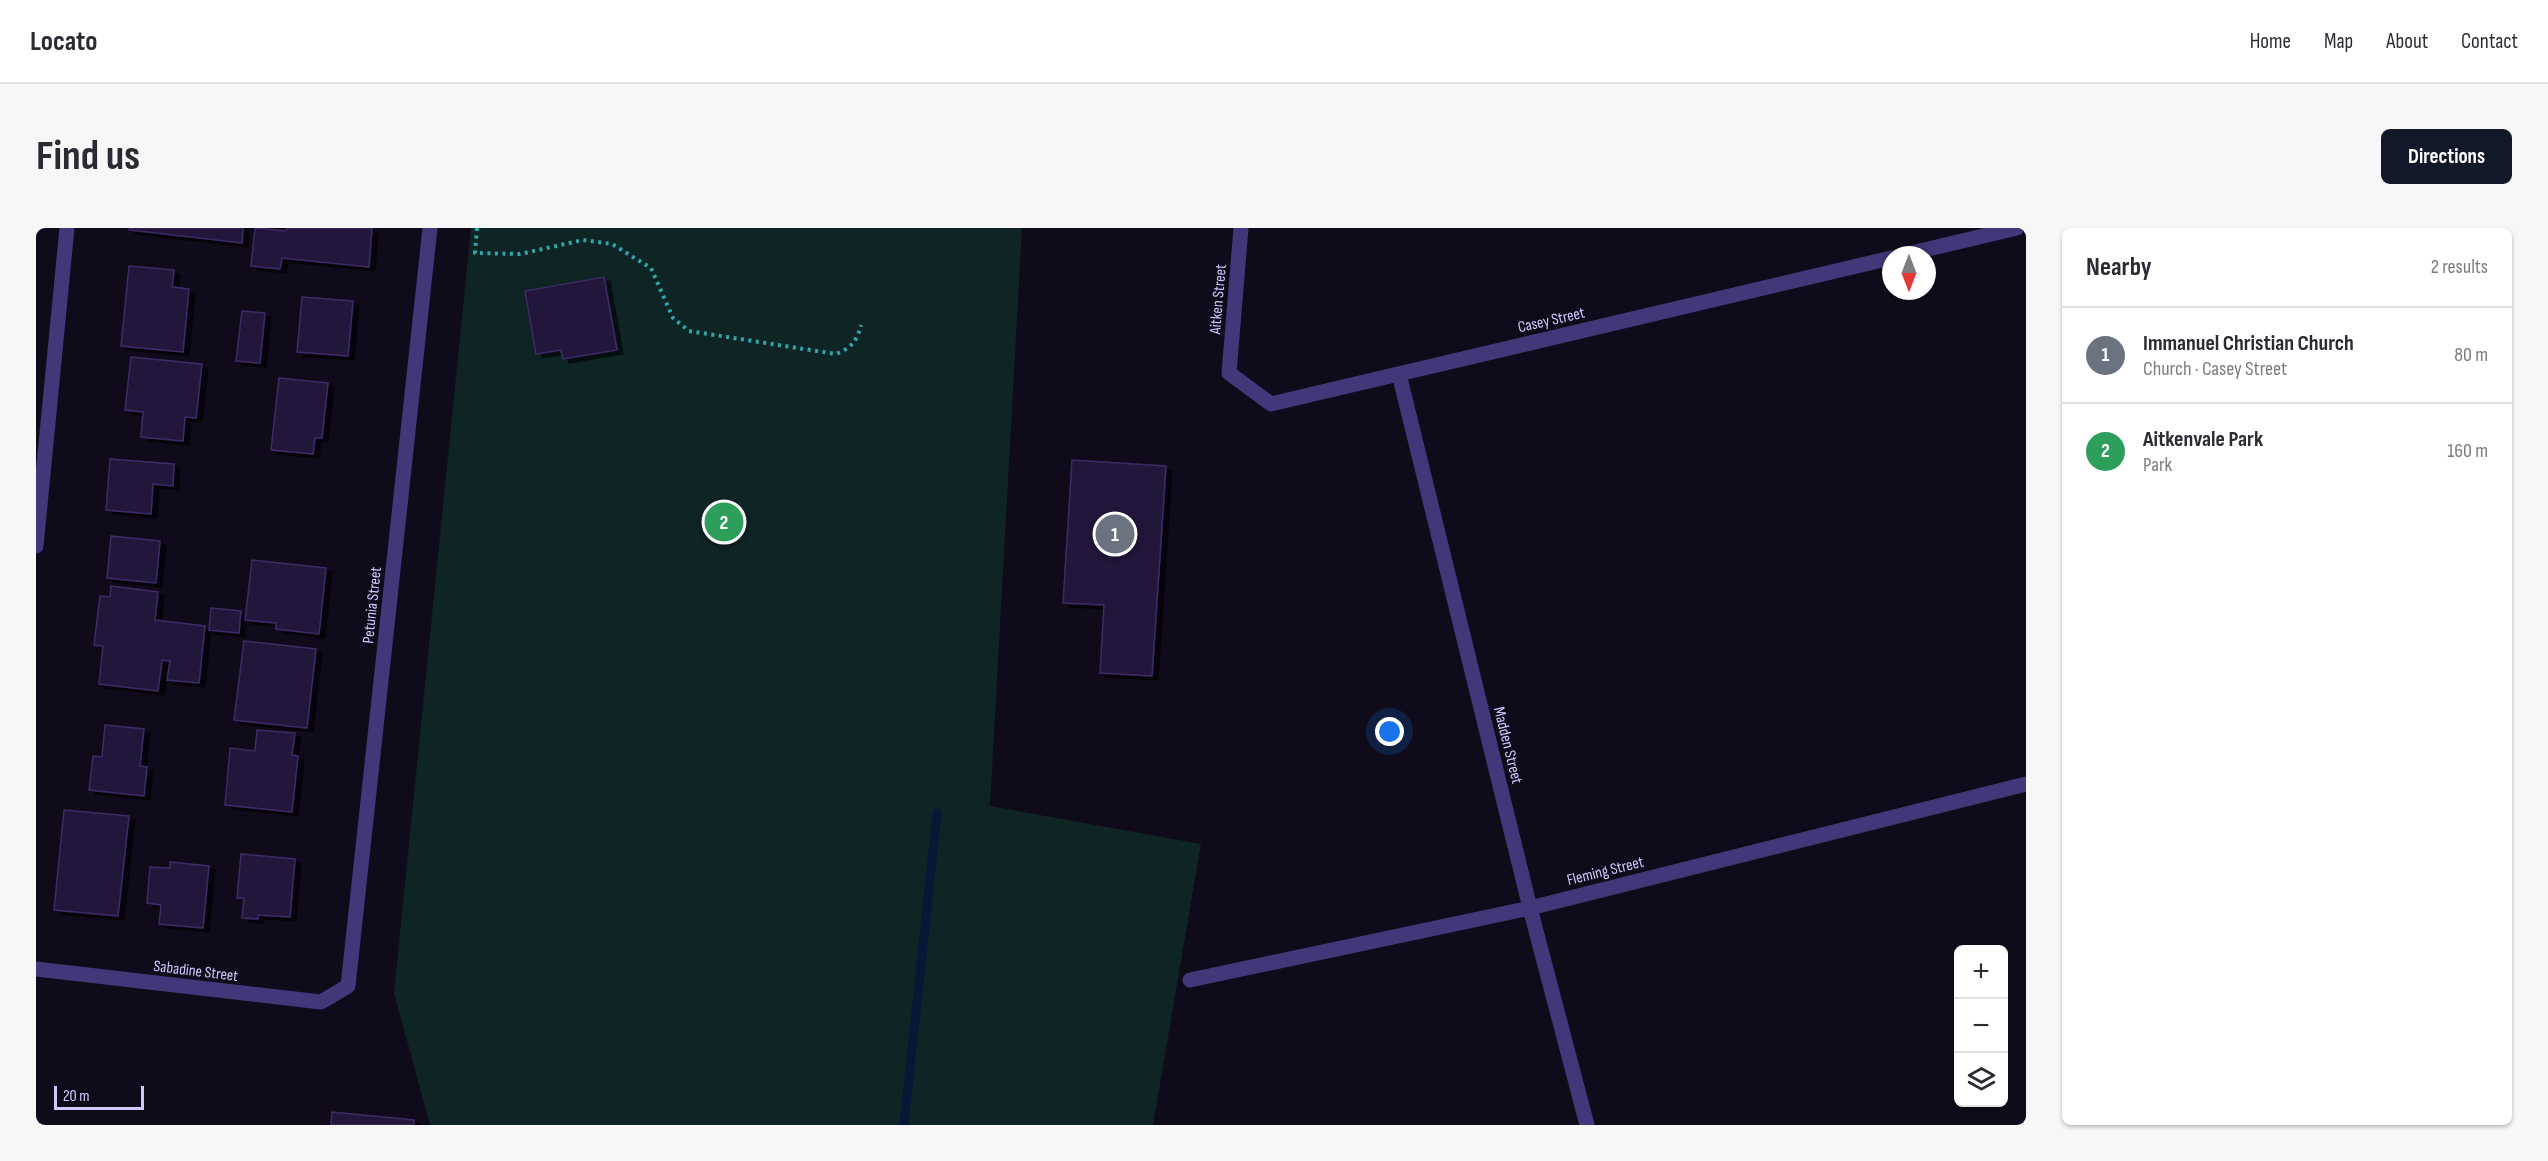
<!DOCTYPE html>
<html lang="en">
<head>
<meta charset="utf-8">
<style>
	body { margin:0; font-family:"Sofia Sans Condensed",sans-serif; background:#f7f7f7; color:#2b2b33 }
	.controls { position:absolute; right:18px; bottom:18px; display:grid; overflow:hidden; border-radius:9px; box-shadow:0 2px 4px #0004 }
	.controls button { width:54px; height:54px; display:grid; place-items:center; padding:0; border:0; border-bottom:2px solid #e1e1e2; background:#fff; color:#2b2b33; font:30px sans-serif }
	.compass { position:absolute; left:1846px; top:18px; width:54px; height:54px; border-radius:50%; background:#fff; box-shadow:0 2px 4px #0004; rotate:180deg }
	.scale { position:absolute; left:18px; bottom:15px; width:90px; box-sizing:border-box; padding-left:6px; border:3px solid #d2c7fd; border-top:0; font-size:16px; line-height:21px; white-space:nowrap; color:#d2c7fd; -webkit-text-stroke:4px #0f0b1b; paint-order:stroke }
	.you { position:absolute; left:1354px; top:504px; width:21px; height:21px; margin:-15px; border:4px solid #fff; border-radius:50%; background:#1a73e8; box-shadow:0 0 0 9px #1a73e833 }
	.badge { display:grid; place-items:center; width:39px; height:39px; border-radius:50%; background:#111827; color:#fff; font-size:20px; font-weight:700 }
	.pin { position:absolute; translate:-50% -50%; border:3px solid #fff; box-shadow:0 2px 6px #0006 }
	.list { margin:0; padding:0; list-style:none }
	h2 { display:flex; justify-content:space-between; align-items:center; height:78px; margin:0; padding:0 24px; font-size:26px }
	h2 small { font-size:20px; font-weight:400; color:#7c7c81 }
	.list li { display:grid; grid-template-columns:39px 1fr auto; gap:18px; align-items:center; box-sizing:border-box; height:96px; padding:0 24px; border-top:2px solid #e1e1e2 }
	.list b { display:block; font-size:22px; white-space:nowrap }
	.list p { margin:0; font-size:20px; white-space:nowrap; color:#7c7c81 }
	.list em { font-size:20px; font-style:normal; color:#7c7c81 }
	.icon { flex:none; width:33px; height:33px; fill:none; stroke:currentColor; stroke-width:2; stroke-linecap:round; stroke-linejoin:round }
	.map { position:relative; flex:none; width:1990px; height:897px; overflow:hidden; border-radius:9px }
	header { display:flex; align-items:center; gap:36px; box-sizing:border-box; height:84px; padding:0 30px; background:#fff; border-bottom:2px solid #e1e1e2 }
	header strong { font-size:28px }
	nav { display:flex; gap:33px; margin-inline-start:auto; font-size:21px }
	.intro { display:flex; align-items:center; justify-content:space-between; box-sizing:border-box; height:144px; padding:0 36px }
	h1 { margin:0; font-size:42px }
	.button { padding:15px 27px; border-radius:9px; background:#111827; color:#fff; font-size:21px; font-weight:700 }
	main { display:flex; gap:36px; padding:0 36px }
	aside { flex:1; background:#fff; border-radius:9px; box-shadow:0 2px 4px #0004 }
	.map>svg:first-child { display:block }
	.green { fill:#0f2425 }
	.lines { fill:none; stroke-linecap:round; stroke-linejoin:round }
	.stream { stroke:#0a1636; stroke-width:9 }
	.building { fill:#22183b; stroke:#3c2b66; stroke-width:1.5; filter:url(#shadow) }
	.path { stroke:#30a6a8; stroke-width:4; stroke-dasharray:3 4.5; stroke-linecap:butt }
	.street { stroke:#403879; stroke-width:15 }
	.labels { text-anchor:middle; stroke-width:4.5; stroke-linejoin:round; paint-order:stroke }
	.street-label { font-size:16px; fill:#d2c7fd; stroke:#0f0b1b }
</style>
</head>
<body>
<header>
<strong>Locato</strong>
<nav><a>Home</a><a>Map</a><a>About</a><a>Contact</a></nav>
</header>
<div class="intro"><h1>Find us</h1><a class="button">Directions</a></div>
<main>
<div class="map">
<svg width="1990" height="897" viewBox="0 0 1990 897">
	<defs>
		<filter id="shadow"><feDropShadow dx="6" dy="4" stdDeviation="0" flood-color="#0009"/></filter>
	</defs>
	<rect width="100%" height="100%" fill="#0f0b1b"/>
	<path class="green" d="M435,0H986L954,578L1165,616L1117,897H394L358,765Z"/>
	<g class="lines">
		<path class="stream" d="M868,897L901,585"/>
	</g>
	<path class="building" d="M94,0H207L206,15L93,2Z
		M219,0L250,3L251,0H336L333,39L246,30L244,41L215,38Z
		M93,38L138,42L136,59L153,61L147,124L85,118Z
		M568,49L581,122L527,131L525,122L500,126L489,63Z
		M266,69L317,73L312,128L261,124Z
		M206,83L229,85L224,135L200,133Z
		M95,129L166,136L160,190L149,189L147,213L105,209L107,184L89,182Z
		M243,150L292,155L286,210H279L277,226L235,222Z
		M74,231L138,236L137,258L117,256L115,286L70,282Z
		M1036,232L1130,238L1116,448L1064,445L1068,377L1027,375Z
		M75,308L124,313L120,355L71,350Z
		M216,332L290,340L283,406L240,401V395L209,392Z
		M75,358L122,364L119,392L169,398L163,455L131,452L134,433L126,432L122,463L63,456L67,418L58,417L64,368L74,369Z
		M175,380L205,383L203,405L173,402Z
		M208,413L280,421L271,500L198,492Z
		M69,497L108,501L104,538L111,539L108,568L53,562L57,528L66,529Z
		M221,502L259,505L256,527L262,528L256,584L189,577L194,520L219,523Z
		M28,582L93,588L82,688L18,682Z
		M205,626L259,631L254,689L222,687V691L206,690L208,670H201Z
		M134,634L173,638L167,700L123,696L125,677L111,675L114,639L134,640Z
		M296,884L378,892V897H295Z"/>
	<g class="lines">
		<path class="path" d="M441,0L439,25L484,26L547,12L576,16L615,40L637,90L653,103L800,126C815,120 821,113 825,97"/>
		<path class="street" d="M1205,0L1193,145L1235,176L1855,30
			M1867,27L1981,0
			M1363,146L1494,680L1551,897
			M0,318L31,0
			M0,741L285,774L312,758L394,0
			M1154,752L1494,680L1990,556"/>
	</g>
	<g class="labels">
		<g class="street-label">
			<text transform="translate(1181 71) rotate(-85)" y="6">Aitken Street</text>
			<text transform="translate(1515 91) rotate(-13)" y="6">Casey Street</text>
			<text transform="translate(335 377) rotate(-84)" y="6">Petunia Street</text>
			<text transform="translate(1473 517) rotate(76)" y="6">Madden Street</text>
			<text transform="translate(1569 642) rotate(-14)" y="6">Fleming Street</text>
			<text transform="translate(160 742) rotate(7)" y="6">Sabadine Street</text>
		</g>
	</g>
</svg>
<div class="controls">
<button>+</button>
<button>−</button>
<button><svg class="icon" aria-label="layers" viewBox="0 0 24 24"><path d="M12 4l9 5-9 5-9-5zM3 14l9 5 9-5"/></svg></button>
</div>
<svg class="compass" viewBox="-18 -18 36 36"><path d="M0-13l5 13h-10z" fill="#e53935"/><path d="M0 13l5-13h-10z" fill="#7c7c81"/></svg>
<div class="scale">20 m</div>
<div class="you"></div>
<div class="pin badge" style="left:1079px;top:306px;background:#6b7280">1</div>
<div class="pin badge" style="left:688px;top:294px;background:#2e9e5b">2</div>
</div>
<aside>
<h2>Nearby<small>2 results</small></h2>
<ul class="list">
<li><span class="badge" style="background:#6b7280">1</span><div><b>Immanuel Christian Church</b><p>Church · Casey Street</p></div><em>80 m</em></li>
<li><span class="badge" style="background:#2e9e5b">2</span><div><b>Aitkenvale Park</b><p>Park</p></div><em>160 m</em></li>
</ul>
</aside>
</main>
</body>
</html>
